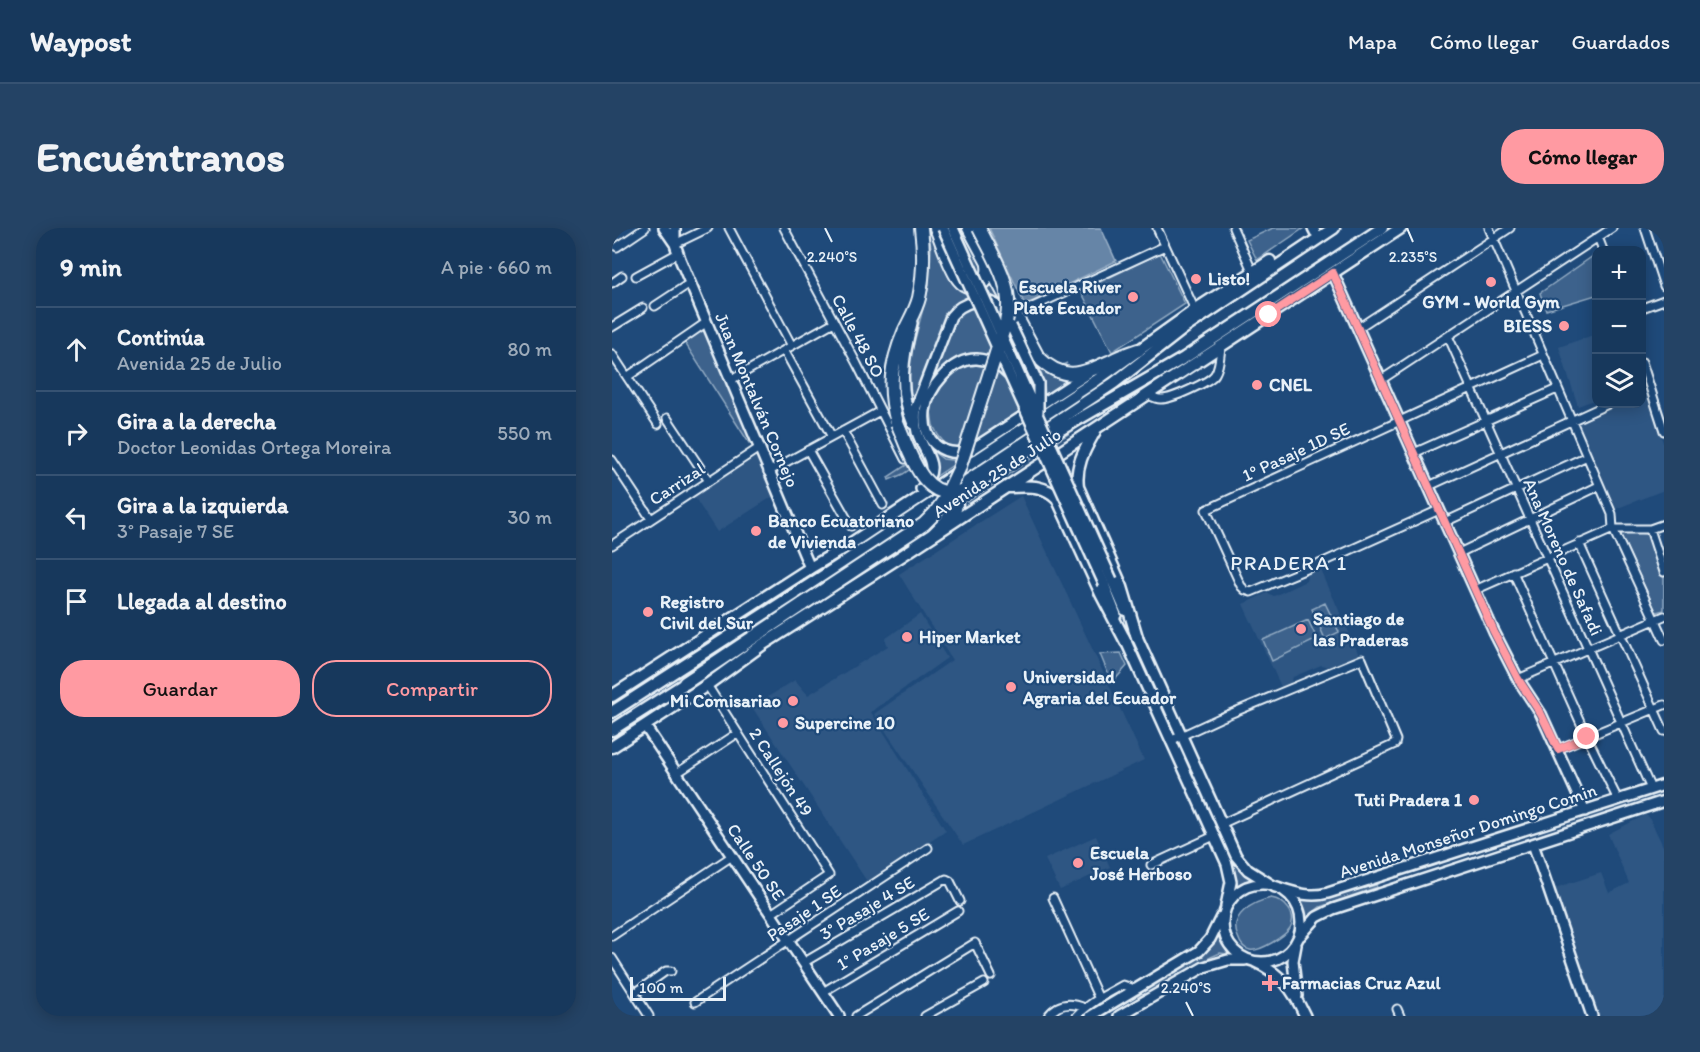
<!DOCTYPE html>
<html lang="es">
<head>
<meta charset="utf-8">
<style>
	body { margin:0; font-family:Itim,sans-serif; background:#244365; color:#f1f3f6 }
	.controls { position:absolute; right:18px; top:18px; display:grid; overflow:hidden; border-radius:12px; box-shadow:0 3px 15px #0003 }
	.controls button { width:54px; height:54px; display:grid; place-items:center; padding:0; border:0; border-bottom:2px solid #365272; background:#17385c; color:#f1f3f6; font:30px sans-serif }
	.scale { position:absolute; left:18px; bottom:15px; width:96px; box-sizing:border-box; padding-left:6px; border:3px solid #e8f1f8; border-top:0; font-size:16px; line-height:21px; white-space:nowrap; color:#e8f1f8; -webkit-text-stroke:4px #1f4a7a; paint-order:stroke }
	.stop { position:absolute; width:18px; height:18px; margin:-14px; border:4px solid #ff9aa2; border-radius:50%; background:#fff }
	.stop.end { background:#ff9aa2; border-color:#fff; box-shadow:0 2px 6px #0008 }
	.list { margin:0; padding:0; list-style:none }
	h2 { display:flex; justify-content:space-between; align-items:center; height:78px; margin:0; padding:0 24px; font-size:26px }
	h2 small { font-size:20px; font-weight:400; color:#9eacbb }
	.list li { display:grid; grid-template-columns:39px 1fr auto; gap:18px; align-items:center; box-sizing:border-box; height:84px; padding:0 24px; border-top:2px solid #365272 }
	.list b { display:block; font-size:22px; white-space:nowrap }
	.list p { margin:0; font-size:20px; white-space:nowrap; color:#9eacbb }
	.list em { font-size:20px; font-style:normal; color:#9eacbb }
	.actions { display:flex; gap:12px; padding:18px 24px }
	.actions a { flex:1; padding:14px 0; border:2px solid #ff9aa2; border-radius:24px; text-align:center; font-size:21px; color:#ff9aa2 }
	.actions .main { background:#ff9aa2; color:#111 }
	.icon { flex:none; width:33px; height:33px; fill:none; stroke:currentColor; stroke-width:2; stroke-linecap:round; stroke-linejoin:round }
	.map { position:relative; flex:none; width:1052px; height:788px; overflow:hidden; border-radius:24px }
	header { display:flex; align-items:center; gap:36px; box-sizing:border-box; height:84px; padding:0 30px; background:#17385c; border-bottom:2px solid #365272 }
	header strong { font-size:28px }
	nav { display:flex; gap:33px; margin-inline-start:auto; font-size:21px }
	.intro { display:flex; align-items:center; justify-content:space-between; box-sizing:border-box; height:144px; padding:0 36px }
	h1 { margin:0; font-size:42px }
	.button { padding:15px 27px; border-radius:24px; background:#ff9aa2; color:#111; font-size:21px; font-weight:700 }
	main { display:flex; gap:36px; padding:0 36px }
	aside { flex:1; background:#17385c; border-radius:24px; box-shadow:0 3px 15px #0003 }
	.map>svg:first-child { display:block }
	.built { fill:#2e5683 }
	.green { fill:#3c628c; stroke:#92aac2; stroke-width:1.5 }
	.water { fill:#6685a7; stroke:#9ab0c7; stroke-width:1.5 }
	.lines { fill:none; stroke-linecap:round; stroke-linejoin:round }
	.street-casing { stroke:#e8f1f8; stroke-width:11 }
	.secondary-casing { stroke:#e8f1f8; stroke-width:14 }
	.primary-casing { stroke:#e8f1f8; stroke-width:15 }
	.highway-casing { stroke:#e8f1f8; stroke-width:16 }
	.street { stroke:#1f4a7a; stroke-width:7 }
	.secondary { stroke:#1f4a7a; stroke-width:9 }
	.primary { stroke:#1f4a7a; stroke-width:10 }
	.highway { stroke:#1f4a7a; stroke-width:12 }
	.secondary-bridge-casing { stroke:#e8f1f8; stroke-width:14; stroke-linecap:butt }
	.highway-bridge-casing { stroke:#e8f1f8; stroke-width:16; stroke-linecap:butt }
	.secondary-bridge { stroke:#1f4a7a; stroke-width:9 }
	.highway-bridge { stroke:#1f4a7a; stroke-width:12 }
	.route { stroke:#ff9aa2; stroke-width:8 }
	.ticks { fill:none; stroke:#e8f1f8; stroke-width:2 }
	.poi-dot { fill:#ff9aa2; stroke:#1f4a7a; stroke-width:2 }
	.labels { text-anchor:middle; stroke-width:4.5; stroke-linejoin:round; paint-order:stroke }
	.poi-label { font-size:18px; font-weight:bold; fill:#e8f1f8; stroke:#1f4a7a; text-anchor:start }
	.street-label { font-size:18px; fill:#e8f1f8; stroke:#1f4a7a }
	.quarter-label { font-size:21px; letter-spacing:1.5px; fill:#e8f1f8; stroke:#1f4a7a }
	.ticks-label { font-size:15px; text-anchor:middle; fill:#e8f1f8; stroke:#1f4a7a; stroke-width:4.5; stroke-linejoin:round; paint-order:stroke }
</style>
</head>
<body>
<header>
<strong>Waypost</strong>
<nav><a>Mapa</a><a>Cómo llegar</a><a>Guardados</a></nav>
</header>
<div class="intro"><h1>Encuéntranos</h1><a class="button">Cómo llegar</a></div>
<main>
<aside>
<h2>9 min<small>A pie · 660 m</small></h2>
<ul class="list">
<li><svg class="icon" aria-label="ahead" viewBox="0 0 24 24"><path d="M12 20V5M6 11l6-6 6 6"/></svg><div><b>Continúa</b><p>Avenida 25 de Julio</p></div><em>80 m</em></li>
<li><svg class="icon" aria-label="right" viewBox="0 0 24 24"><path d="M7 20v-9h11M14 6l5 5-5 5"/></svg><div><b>Gira a la derecha</b><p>Doctor Leonidas Ortega Moreira</p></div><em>550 m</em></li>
<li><svg class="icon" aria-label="left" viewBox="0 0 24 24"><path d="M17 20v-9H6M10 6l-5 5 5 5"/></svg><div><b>Gira a la izquierda</b><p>3° Pasaje 7 SE</p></div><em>30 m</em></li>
<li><svg class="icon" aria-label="arrive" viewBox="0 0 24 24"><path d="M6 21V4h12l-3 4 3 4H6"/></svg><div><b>Llegada al destino</b></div></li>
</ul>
<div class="actions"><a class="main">Guardar</a><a>Compartir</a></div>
</aside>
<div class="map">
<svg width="1052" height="788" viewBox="0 0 1052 788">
	<rect width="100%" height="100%" fill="#1f4a7a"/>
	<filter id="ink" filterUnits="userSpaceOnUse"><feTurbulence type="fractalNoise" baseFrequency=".0167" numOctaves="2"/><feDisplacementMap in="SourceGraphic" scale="12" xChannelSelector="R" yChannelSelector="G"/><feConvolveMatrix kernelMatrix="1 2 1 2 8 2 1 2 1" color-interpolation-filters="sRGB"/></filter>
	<g filter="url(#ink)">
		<path class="built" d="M984,106V171L966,178L947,119Z
			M1035,162L1052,218V262L1001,282L962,194L1004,176H1030V165Z
			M145,225L163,267L105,304L81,267Z
			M409,268L532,532L351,617L262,486L340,432L287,346Z
			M708,340L747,427L717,439L709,437L681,449L678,458L670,461L631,376L655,365L662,368L694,353L696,345Z
			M308,386L335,430L259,484L334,603L256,655L140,479L183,452L196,467L276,418L273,411Z
			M1033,587L1037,589L1052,620V788H985L940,661L989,645L997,665L1017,655L996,606Z
			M484,608L498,639L448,662L433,631Z"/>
		<path class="green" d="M316,0H320L346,58L381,49L393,76C381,70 361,66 348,74C343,77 339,84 335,89L300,174L296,152V138L317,58L319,20Z
			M345,0H352L372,40L368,51Z
			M661,0H692L645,32L635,12Z
			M548,25L573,76L500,124L469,63Z
			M984,26V67L934,82L928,65Z
			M360,79L384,83L389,86L421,153L430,148L425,136L435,144L455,135L441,147L446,151L456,154L433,169L432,153L422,159V175C409,186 360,223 344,221C341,221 338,218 335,217L323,225L331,231L347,233L323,249L324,238L321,226L291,246L277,252L276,249L331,213L326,207L321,197L316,163L341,95C346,87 350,82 360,79Z
			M93,99L139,214L137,215L73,115Z
			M495,180L355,274L353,269L454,203Z
			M1007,303L1037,306L1052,350V382L1044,384Z
			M713,375L727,404L713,411L700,381Z
			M696,392L705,411L660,433L651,412Z
			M523,419L527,424L620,631L627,641L643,652L622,658L524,425Z
			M509,425L515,438L500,455L488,426Z
			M764,657L765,659L708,679L694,690L690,677L686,671L706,673Z
			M659,670C672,672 686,686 678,700C673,708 648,724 638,722C632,721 628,715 626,709C616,687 641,674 659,670Z
			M606,707L616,726L608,725L599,729L534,766L526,768L531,763L594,724L601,716Z"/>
		<path class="water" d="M377,0H489L504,33L413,77Z"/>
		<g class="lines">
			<defs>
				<path id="street" d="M117,0L180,118
					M172,0L245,136L293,231
					M545,0L583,82
					M621,0L641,45
					M877,0L1000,286L1001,301L1052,412
					M1033,0L1052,58
					M986,9L991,22
					M63,16L96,0
					M5,19L33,0
					M24,48L66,25
					M0,55L10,48
					M43,78L78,55
					M1030,80L1052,72
					M412,83L553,18
					M0,99L31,80
					M746,100L898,0
					M836,108L1039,561
					M172,122L220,209
					M0,126L46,196
					M1030,134L1052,203
					M15,149L95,94
					M119,152L222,94
					M769,152L1000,0
					M535,166C539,168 544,171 548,171C558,172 598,154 603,146C608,138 608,127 609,118
					M55,190L97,253
					M231,203L271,277
					M196,222L239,298
					M802,225L945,161
					M0,232L39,291
					M156,244L268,183
					M817,258L996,176
					M827,282L707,336L639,364L633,362L629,358L594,282L931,127
					M833,294L975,228
					M1038,301L1052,344
					M967,315L1052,503
					M0,317L147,220
					M847,325L987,258
					M901,344L975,509L1006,572
					M863,362L1001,301H1038L1052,296
					M906,451L1052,388
					M95,457L217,647L159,686
					M558,513L608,490L750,431L784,512L783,516L609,596
					M946,521L1052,477
					M65,545L126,505
					M539,637L602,608
					M441,670L487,771
					M0,708L120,628
					M0,730L37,788
					M191,735L334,651L338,653L348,673
					M211,764L346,683
					M23,765L54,743H59
					M83,774L316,620
					M785,781L788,788
					M244,788L363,715L379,748
					M313,788L372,755
					M436,788C446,774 459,774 473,780
					M465,788C478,774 495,766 511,757L523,761"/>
				<path id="secondary" d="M52,0L63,16
					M63,0V16L68,31L198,340
					M701,0L703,4
					M721,45L882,404L906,451L929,486L973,583
					M300,95C291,130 286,162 301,196
					M397,147C388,137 378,132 365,131C340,130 316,160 313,183C310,213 330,231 359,222L477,145
					M309,261C330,237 313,228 305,204C303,196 303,188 304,179L339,88C350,74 373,66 388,80C391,84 393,89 396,93
					M500,352L513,382
					M492,356L504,387
					M522,402L624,628L636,642L663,659
					M512,409L615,636L619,654L614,678
					M33,498L227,788
					M921,616L980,788
					M611 695a39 39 0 1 1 78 0a39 39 0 1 1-78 0Z
					M668,660C684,665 699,670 716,665L1052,557
					M688,708L705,689L721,681L1052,573
					M684,717L681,733L685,768
					M643,734C670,746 681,762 693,788
					M479,788L587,723L598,711L609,689
					M507,788L592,739L616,732H633"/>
				<path id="primary" d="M483,203C473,221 463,237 466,259L510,359L525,409
					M429,213L572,130L770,0
					M395,259C413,259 431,255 445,270L489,366L514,414
					M303,314L313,304L344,281L345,276L341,269H335L331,271
					M0,468L198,340L232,320L485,152L583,82L658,33
					M0,484L225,339L502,155L571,101L722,0
					M0,502L80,451
					M0,519L95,457L150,417L291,327L789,0"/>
				<path id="highway" d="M324,0C330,14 338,41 347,52C359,67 379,56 376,37
					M357,0L426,129C452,155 470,146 499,133C508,128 517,125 526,122
					M285,195C276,161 278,137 292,104C297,93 304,82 307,70C312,47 312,23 309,0
					M349,263L361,257L424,216
					M73,455L191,376"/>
			</defs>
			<use href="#street" class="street-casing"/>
			<use href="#secondary" class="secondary-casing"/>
			<use href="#primary" class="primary-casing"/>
			<use href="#highway" class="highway-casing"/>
			<use href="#street" class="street"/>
			<use href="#secondary" class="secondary"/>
			<use href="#primary" class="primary"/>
			<use href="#highway" class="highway"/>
			<defs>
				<path id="secondary-bridge" d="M331,0L492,356
					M341,0L500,352
					M399,98L426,155V184"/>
				<path id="highway-bridge" d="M285,195C297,221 310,275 349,263
					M191,376L312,296L323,285L332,272L347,241L394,94C403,59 382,30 367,0"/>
			</defs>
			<use href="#secondary-bridge" class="secondary-bridge-casing"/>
			<use href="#highway-bridge" class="highway-bridge-casing"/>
			<use href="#secondary-bridge" class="secondary-bridge"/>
			<use href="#highway-bridge" class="highway-bridge"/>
		</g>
	</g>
	<g class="lines" filter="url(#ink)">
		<path class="route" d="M657,87L721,45L882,404L906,451L929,486L946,521L975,509"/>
	</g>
	<path class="ticks" d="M213,0L220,14M795,0L801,14M574,774L581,788"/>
	<g class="poi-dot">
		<circle cx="584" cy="51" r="6"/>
		<circle cx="879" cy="54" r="6"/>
		<circle cx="521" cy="69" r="6"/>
		<circle cx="952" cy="98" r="6"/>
		<circle cx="645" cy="157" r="6"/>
		<circle cx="144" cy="303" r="6"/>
		<circle cx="36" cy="384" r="6"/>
		<circle cx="689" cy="401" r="6"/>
		<circle cx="295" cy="409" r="6"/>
		<circle cx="399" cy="459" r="6"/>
		<circle cx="181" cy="473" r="6"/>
		<circle cx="171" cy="495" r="6"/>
		<circle cx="862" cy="572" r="6"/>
		<circle cx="466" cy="635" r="6"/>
		<path d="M655 746h6v6h6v6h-6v6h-6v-6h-6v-6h6z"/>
	</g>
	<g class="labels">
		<g class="poi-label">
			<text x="596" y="57">Listo!</text>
			<text x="509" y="65" text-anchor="end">Escuela River<tspan x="509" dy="21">Plate Ecuador</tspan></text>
			<text x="879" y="80" text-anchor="middle">GYM - World Gym</text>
			<text x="940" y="104" text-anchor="end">BIESS</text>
			<text x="657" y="163">CNEL</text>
			<text x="156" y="299">Banco Ecuatoriano<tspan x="156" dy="21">de Vivienda</tspan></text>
			<text x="48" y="380">Registro<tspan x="48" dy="21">Civil del Sur</tspan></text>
			<text x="701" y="397">Santiago de<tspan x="701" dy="21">las Praderas</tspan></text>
			<text x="307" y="415">Hiper Market</text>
			<text x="411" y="455">Universidad<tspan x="411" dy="21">Agraria del Ecuador</tspan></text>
			<text x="169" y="479" text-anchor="end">Mi Comisariao</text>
			<text x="183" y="501">Supercine 10</text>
			<text x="850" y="578" text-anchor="end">Tuti Pradera 1</text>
			<text x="478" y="631">Escuela<tspan x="478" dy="21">José Herboso</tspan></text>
			<text x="670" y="761">Farmacias Cruz Azul</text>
		</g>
		<g class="street-label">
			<text transform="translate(246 108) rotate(62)" y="6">Calle 48 SO</text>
			<text transform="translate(145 172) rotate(67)" y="6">Juan Montalván Cornejo</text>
			<text transform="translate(684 224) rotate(-25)" y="6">1º Pasaje 1D SE</text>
			<text transform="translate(385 245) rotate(-33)" y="6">Avenida 25 de Julio</text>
			<text transform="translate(65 256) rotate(-33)" y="6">Carrizal</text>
			<text transform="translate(951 329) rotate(66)" y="6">Ana Moreno de Safadi</text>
			<text transform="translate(169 544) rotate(57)" y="6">2 Callejón 49</text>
			<text transform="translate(856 603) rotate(-18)" y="6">Avenida Monseñor Domingo Comin</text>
			<text transform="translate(144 634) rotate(56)" y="6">Calle 50 SE</text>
			<text transform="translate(255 680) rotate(-31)" y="6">3° Pasaje 4 SE</text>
			<text transform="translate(192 685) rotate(-34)" y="6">Pasaje 1 SE</text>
			<text transform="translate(271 711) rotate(-31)" y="6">1° Pasaje 5 SE</text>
		</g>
		<g class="quarter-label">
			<text x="677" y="342">PRADERA 1</text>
		</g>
	</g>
	<g class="ticks-label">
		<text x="220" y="34">2.240°S</text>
		<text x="801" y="34">2.235°S</text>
		<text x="574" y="765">2.240°S</text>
	</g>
</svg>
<div class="controls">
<button>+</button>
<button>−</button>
<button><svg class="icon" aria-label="layers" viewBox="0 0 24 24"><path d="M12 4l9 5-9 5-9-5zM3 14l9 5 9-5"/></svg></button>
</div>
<div class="scale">100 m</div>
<div class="stop" style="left:657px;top:87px"></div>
<div class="stop end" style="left:975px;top:509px"></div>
</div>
</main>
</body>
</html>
